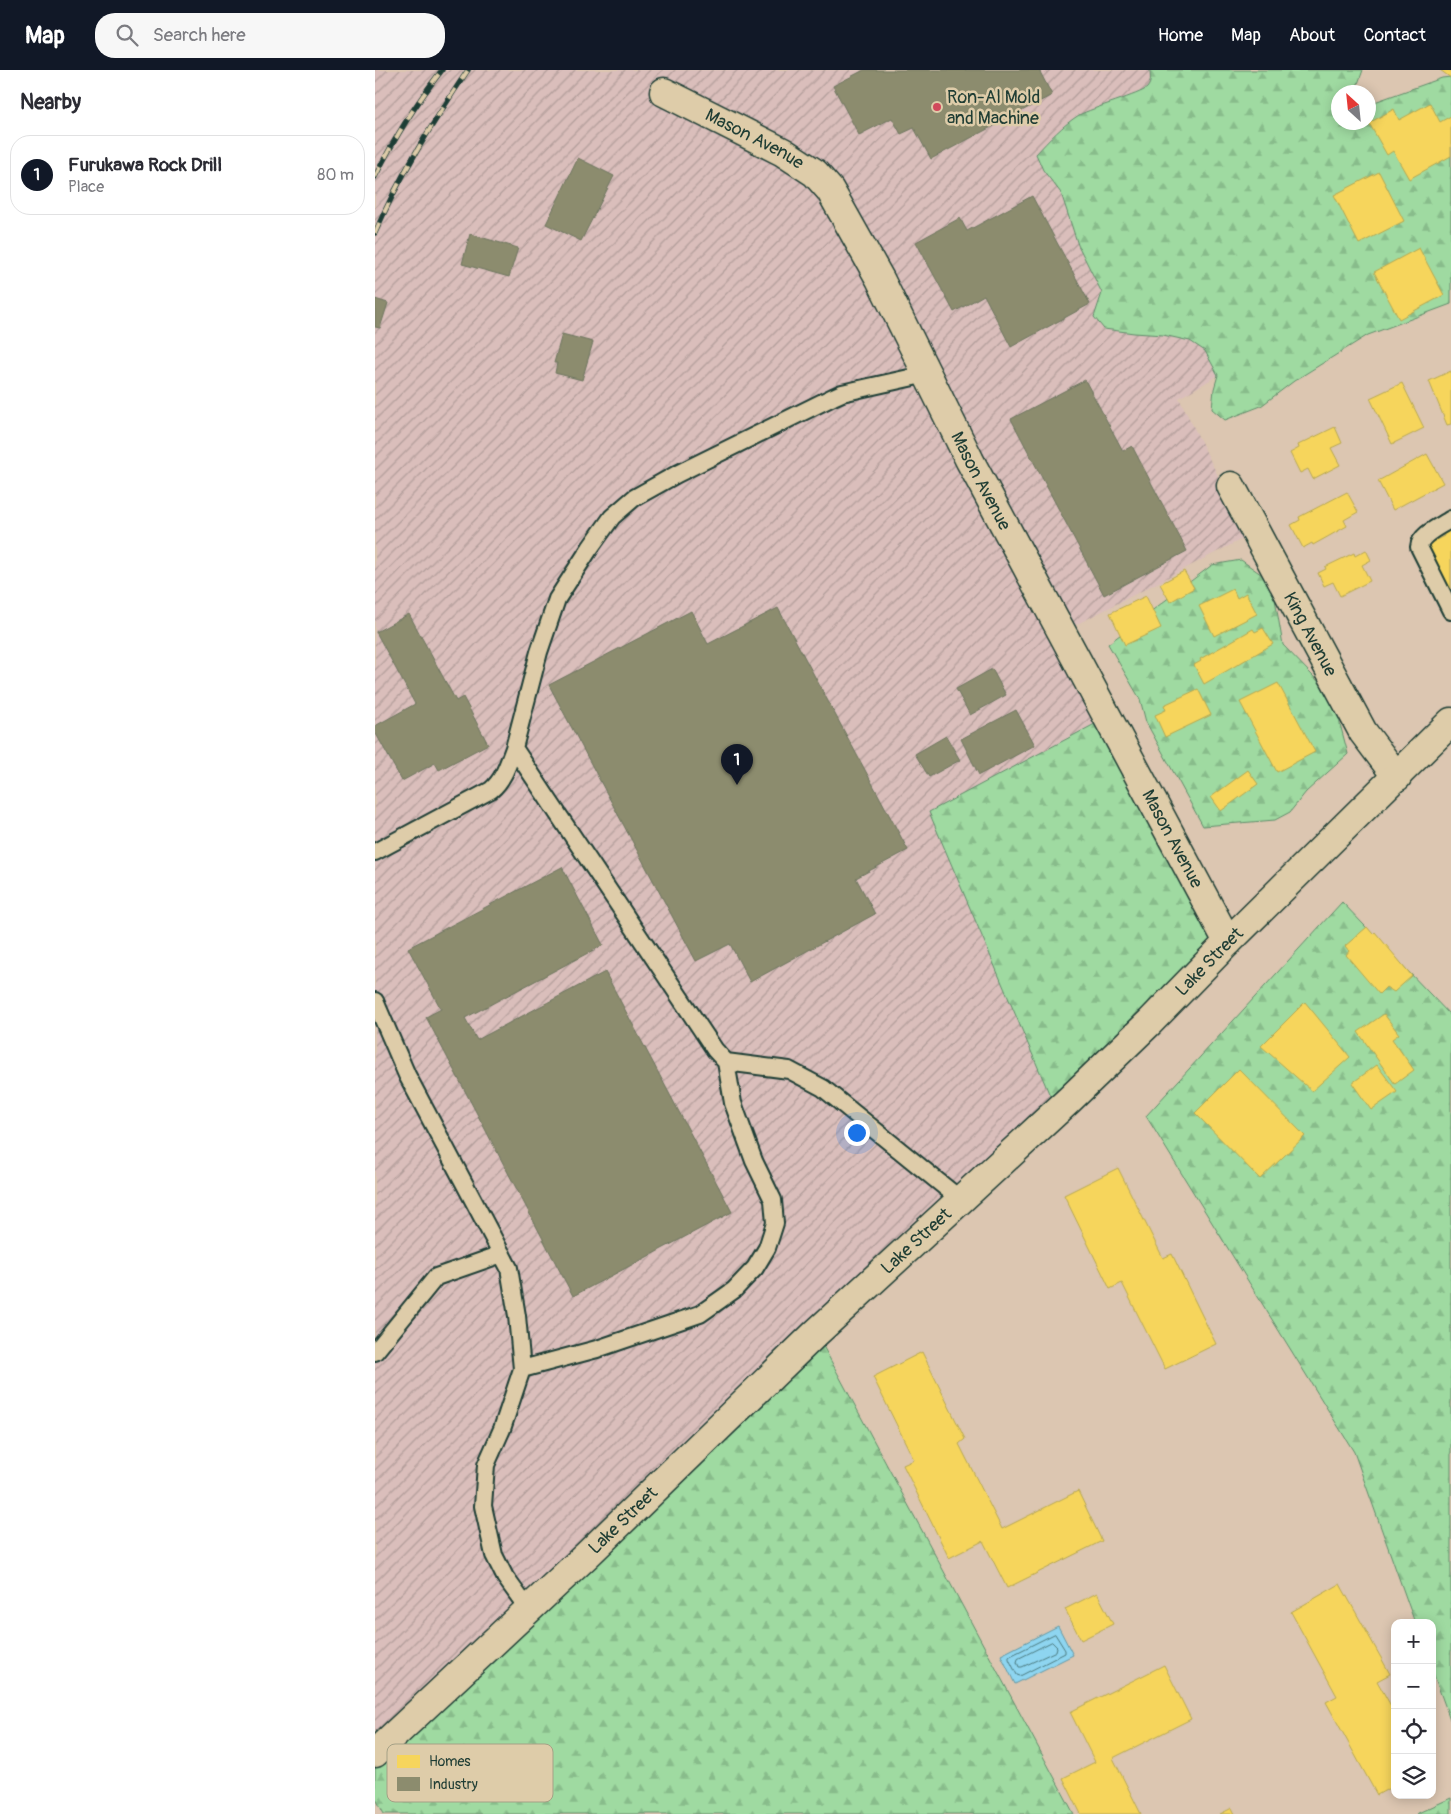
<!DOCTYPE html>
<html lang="en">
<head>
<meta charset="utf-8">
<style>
	body { margin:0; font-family:Pangolin,sans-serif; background:#f7f7f7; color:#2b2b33 }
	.controls { position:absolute; right:15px; bottom:15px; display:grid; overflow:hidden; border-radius:10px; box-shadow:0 2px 12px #0003 }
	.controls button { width:45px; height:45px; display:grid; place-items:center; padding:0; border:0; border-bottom:1px solid #e1e1e2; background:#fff; color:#2b2b33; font:25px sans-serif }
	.compass { position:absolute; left:956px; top:15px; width:45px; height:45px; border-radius:50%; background:#fff; box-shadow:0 2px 12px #0003; rotate:333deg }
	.you { position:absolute; left:481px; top:1062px; width:18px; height:18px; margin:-12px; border:4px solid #fff; border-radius:50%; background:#1a73e8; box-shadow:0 0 0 8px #1a73e833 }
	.badge { display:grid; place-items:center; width:32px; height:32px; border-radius:50%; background:#111827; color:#fff; font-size:16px; font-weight:700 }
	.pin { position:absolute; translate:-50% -41px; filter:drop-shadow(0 1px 2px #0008) }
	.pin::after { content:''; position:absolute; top:26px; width:18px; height:15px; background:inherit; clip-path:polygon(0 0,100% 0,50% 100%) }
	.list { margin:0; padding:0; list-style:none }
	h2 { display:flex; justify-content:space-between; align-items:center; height:65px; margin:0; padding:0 20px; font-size:21px }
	h2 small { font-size:16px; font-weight:400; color:#7c7c81 }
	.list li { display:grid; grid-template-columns:32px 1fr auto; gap:15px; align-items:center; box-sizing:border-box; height:80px; margin:0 10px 10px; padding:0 10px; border:1px solid #e1e1e2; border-radius:20px }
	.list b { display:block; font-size:19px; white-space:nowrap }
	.list p { margin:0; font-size:16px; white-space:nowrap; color:#7c7c81 }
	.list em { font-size:16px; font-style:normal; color:#7c7c81 }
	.icon { flex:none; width:28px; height:28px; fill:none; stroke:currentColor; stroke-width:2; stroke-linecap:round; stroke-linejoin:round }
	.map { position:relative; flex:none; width:1076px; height:1744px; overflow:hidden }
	header { display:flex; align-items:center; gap:30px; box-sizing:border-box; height:70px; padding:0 25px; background:#111827; color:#fff }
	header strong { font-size:24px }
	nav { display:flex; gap:28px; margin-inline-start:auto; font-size:18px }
	.search { width:350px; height:45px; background:#f7f7f7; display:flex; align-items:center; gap:12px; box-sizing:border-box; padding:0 18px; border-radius:20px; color:#7c7c81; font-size:19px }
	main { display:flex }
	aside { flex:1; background:#fff }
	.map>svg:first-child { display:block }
	.industrial { fill:url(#industrial-furrows) }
	.forest { fill:url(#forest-firs); stroke:#5f8c6a }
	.water { fill:#8ed5f0; stroke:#6298a5 }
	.homes { fill:#f6d55c; stroke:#b6a750 }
	.industry { fill:#8c8c6e; stroke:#6b745d }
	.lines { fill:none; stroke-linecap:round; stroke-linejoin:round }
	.shore { stroke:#4b7a7f; stroke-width:1 }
	.service-casing { stroke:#1f3d34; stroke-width:20 }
	.minor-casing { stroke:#1f3d34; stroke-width:31 }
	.tertiary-casing { stroke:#1f3d34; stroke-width:31 }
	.service { stroke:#decca9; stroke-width:16 }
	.minor { stroke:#decca9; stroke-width:28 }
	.tertiary { stroke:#decca9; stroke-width:28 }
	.rail-casing { stroke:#1f3d34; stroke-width:5.5 }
	.rail { stroke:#decca9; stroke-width:4; stroke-dasharray:11; stroke-linecap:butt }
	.poi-dot { fill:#d1495b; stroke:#decca9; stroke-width:2 }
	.labels { text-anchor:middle; stroke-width:5; stroke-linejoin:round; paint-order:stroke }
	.poi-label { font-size:18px; fill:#1f3d34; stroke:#decca9; text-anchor:start }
	.street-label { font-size:18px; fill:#1f3d34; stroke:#decca9 }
	.key { fill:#decca9; stroke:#a5a186; stroke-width:1 }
	.key-label { font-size:14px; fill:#1f3d34 }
</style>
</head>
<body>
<header>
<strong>Map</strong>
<div class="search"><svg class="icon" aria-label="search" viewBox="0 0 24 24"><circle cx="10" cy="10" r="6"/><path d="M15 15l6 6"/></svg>Search here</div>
<nav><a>Home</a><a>Map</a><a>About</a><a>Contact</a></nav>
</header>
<main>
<aside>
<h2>Nearby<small></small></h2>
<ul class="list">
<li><span class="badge">1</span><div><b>Furukawa Rock Drill</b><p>Place</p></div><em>80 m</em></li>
</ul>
</aside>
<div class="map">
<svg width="1076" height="1744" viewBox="0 0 1076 1744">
	<defs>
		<pattern id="industrial-furrows" width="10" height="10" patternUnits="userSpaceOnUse" patternTransform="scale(1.25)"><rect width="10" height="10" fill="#dabebb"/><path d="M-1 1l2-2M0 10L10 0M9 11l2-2" fill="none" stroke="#b09c99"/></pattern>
		<pattern id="forest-firs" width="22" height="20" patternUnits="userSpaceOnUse" patternTransform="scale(1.25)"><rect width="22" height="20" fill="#9fdaa1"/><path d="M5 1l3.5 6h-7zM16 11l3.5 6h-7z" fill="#88bc8b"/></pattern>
	</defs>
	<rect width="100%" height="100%" fill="#dcc6b1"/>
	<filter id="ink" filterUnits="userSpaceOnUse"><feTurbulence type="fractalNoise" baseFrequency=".02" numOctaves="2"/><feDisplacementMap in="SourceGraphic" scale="10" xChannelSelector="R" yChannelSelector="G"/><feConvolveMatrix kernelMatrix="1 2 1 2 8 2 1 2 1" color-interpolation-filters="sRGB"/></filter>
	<g filter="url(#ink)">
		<path class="industrial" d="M0,0H831L844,305L804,328L873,466L687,562L853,872L0,1683Z"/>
		<path class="forest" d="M775,0H988L980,22H964V52H994V34L1067,8L1076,7V234L993,265L919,311L886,336L850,350L837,339L839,319L843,305L830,281L815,271L788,265L759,263L729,259L719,247L727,223L703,175L686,123L668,100L661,84C674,70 688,55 704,45C717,38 766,24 772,18C777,12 775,7 775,0Z
			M866,490L897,512L908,575L963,632L965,654L973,684L931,722L915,742L900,750L828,756L771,652L765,629L733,574L837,495Z
			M733,647L853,872L682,1042L554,742Z
			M967,832L1076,946V1652L1057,1600V1553H1040L979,1382L771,1046Z
			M441,1263L699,1744H9L0,1727V1683Z
			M1076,1728V1744H1041Z"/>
		<path class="water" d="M683,1556L698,1585L640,1614L626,1585Z"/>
		<path class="homes" d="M1065,0H1076V8Z
			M1055,33L1065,52L1076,46V86L1034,109L1018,81L1012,85L994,53L1019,39L1024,50Z
			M1004,102L1029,151L984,174L959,125Z
			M1044,178L1069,225L1024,249L999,202Z
			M1076,301V354L1072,355L1054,311Z
			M1027,313L1049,358L1017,374L995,328Z
			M960,357L967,373L956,378L965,395L938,409L933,399L925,403L915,383L924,378L923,375Z
			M1052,384L1068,413L1018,440L1003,411Z
			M972,422L983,442L969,450L972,456L938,475L937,473L928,478L916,455L925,450L924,447Z
			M1076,459V520L1074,521L1052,481L1055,479L1053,474L1069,466L1068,463Z
			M991,480L996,490L987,495L995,511L965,526L958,512L949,516L943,503L951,499L950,497L979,483L980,486Z
			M809,501L819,518L795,532L785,514Z
			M858,519L862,528L871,523L882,544L839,566L824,536Z
			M771,526L786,558L750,575L735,543Z
			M888,558L898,574L829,614L819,595L826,591L825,589L878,559L880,562Z
			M903,613L940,682L902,702L865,632Z
			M823,619L836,645L790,667L780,645L791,640L789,635Z
			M873,700L883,714L846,741L836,727Z
			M992,857L998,864L1000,862L1037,906L1019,922L1011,917L1004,924L971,885L974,881L970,876Z
			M930,932L975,987L937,1021L886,976Z
			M1009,944L1024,964L1017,969L1039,1000L1020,1014L983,962Z
			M1002,995L1022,1022L996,1040L977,1013Z
			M864,999L930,1066L885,1109L820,1043Z
			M743,1098L788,1188L797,1184L841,1274L790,1299L747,1213L735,1219L689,1125Z
			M547,1282L590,1369L584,1374L627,1459L703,1421L727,1471L632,1518L608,1471L574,1488L528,1395L539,1390L498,1307Z
			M965,1514L1015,1604L1002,1611L1020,1643V1715L1002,1725L951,1632L962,1626L916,1542Z
			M722,1523L738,1554L706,1570L690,1539Z
			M789,1595L816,1649L738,1688L766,1744H706L688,1708L720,1692L695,1642Z
			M857,1738L860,1744H845Z"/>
		<path class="industry" d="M489,0H664L677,25L556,89L539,58L526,64L517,48L484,65L458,16Z
			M203,88L239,106L206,171L171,154Z
			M657,126L715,234L636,277L609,225L579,242L541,172L585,148L592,161Z
			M95,164L143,178L134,207L87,194Z
			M0,229L13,233L5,258L0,257Z
			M187,264L218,272L207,310L180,303L182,293H179Z
			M710,310L748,381L757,376L812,481L729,525L636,349Z
			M403,538L533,780L481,808L500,844L375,912L355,874L321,891L174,615L316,541L333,574Z
			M34,544L81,631L88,627L113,674L64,700L60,693L27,711L0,662V656L40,634L1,562Z
			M617,599L631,625L595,645L581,619Z
			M641,640L660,675L604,705L586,669Z
			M571,666L585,690L554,707L540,684Z
			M187,797L228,875L90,948L102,970L230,902L357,1142L198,1226L51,947L66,939L33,878Z"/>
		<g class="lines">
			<path class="shore" d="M680,1564L690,1580V1583L645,1606L642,1605L634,1589V1587Z
				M677,1572L682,1577L681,1581L647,1597H644L642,1592L643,1589Z"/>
			<defs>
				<path id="service" d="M552,304L467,323L458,327L302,404L259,428L237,447L215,478L182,529L164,582L139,678L340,980L351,992L414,1000L448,1018L586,1130
					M1076,449C1066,456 1045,464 1044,477L1076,541
					M0,782L116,720C129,709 133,694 139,678
					M0,931L32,1005L134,1198L142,1246L147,1299L127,1359L111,1395L108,1436L119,1485L130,1507L153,1539
					M0,1282L61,1207L127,1184
					M147,1299L222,1279L325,1244L359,1220L380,1198L392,1178L400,1153L398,1130L379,1091L358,1033L351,992"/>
				<g id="minor">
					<path id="s1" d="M289,22L408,82L440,103L455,120L505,209L595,391L853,872"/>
					<path id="s2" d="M856,416L988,662L1022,707"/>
				</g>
				<g id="tertiary">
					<path id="s3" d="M0,1683L213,1484L441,1263L693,1031L775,952L853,872L1076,652"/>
				</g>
			</defs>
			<use href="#service" class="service-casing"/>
			<use href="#minor" class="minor-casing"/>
			<use href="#tertiary" class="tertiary-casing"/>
			<use href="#service" class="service"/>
			<use href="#minor" class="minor"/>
			<use href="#tertiary" class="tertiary"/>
			<defs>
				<path id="rail" d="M0,107C19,69 41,33 67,0
					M0,163C25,105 58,52 93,0"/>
			</defs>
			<use href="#rail" class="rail-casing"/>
			<use href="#rail" class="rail"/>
		</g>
	</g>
	<circle class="poi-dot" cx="562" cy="37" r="5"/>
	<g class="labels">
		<g class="poi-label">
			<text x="572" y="33">Ron-Al Mold<tspan x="572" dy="21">and Machine</tspan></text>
		</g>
		<g class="street-label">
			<text dy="6" stroke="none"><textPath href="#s1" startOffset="102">Mason Avenue</textPath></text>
			<text dy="6" stroke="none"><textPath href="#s1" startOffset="522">Mason Avenue</textPath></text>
			<text dy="6" stroke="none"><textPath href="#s2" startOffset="168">King Avenue</textPath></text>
			<text dy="6" stroke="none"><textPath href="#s1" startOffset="928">Mason Avenue</textPath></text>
			<text dy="6" stroke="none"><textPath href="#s3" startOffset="1150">Lake Street</textPath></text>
			<text dy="6" stroke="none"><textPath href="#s3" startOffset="745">Lake Street</textPath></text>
			<text dy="6" stroke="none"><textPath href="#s3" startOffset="340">Lake Street</textPath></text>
		</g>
	</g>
	<rect x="12" y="1674" width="166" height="58" rx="8" class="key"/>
	<rect x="22" y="1685" width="23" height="13" fill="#f6d55c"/>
	<rect x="22" y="1707" width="23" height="14" fill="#8c8c6e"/>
	<g class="key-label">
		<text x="54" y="1696">Homes</text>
		<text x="54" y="1719">Industry</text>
	</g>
</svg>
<div class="controls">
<button>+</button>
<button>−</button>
<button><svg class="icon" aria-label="locate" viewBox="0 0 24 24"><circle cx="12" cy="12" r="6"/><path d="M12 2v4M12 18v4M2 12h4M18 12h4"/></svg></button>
<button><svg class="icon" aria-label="layers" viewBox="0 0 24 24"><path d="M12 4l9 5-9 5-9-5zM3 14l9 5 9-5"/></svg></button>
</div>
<svg class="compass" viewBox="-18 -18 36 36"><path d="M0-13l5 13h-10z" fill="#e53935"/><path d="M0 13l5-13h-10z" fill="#7c7c81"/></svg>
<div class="you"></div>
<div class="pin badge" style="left:362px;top:715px">1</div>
</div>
</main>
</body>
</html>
